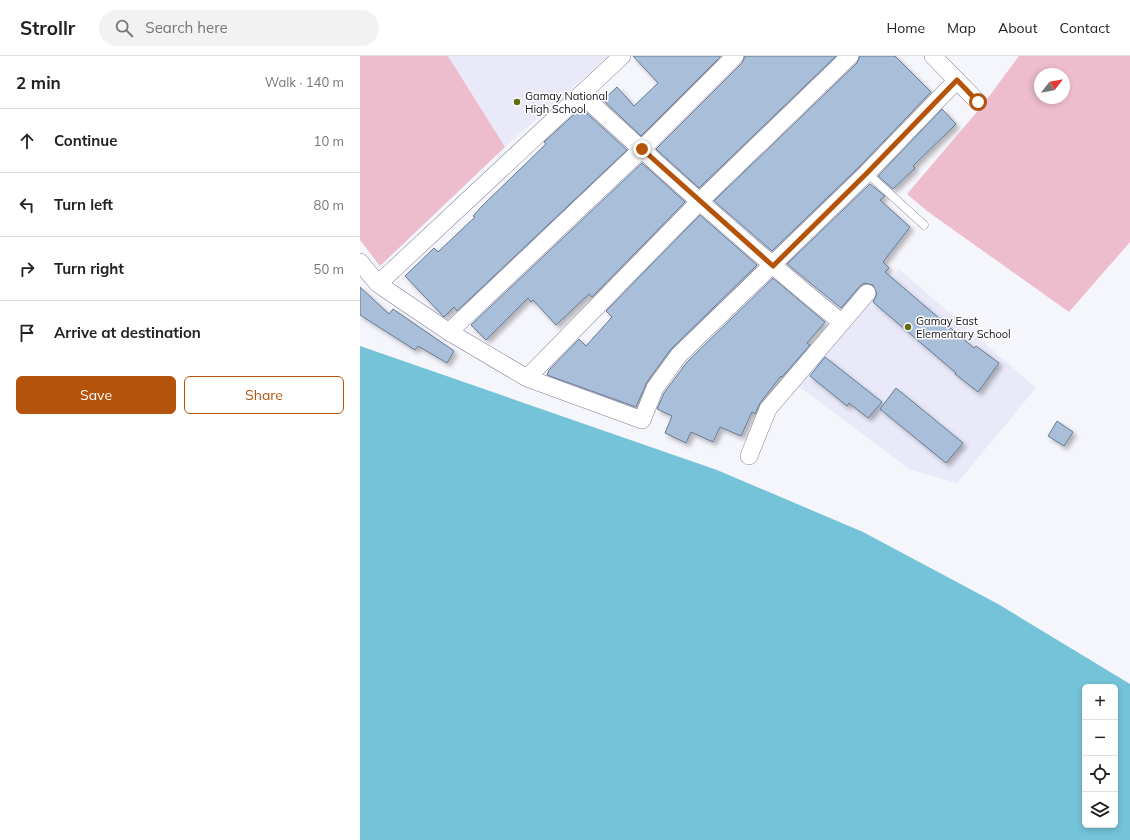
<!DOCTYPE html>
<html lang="en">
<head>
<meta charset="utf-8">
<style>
	body { margin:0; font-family:Mulish,sans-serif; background:#f2f2f2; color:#222 }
	.controls { position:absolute; right:12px; bottom:12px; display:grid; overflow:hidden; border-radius:6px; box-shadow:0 2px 6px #0003 }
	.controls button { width:36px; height:36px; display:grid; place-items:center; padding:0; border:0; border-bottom:1px solid #e0e0e0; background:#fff; color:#222; font:20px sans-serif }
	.compass { position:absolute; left:674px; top:12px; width:36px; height:36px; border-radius:50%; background:#fff; box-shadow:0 2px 6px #0003; rotate:59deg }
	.stop { position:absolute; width:12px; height:12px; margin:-9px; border:3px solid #b45309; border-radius:50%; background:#fff }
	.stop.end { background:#b45309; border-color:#fff; box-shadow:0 1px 4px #0008 }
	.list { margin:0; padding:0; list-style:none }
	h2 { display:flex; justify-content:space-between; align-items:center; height:52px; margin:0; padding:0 16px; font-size:17px }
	h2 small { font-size:13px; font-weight:400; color:#767676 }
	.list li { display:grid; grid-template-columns:26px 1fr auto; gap:12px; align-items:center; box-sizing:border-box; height:64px; padding:0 16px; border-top:1px solid #e0e0e0 }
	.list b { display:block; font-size:15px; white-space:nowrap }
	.list em { font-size:13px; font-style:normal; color:#767676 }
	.actions { display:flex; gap:8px; padding:12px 16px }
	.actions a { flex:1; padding:9px 0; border:1px solid #b45309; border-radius:6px; text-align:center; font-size:14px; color:#b45309 }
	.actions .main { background:#b45309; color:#fff }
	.icon { flex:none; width:22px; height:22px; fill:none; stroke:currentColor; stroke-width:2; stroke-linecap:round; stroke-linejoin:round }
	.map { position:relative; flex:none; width:770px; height:784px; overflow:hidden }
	header { display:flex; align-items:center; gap:24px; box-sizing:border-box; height:56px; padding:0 20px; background:#fff; border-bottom:1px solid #e0e0e0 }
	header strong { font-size:19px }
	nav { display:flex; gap:22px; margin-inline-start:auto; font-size:14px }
	.search { width:280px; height:36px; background:#f2f2f2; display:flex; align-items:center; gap:10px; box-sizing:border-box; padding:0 14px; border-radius:22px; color:#767676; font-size:15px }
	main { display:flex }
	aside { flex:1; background:#fff }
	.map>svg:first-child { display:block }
	.built { fill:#eae9fa }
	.green { fill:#edbccd; fill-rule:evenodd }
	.water { fill:#74c3d8; fill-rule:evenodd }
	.building { fill:#a8bed9; stroke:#657a92; filter:url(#shadow) }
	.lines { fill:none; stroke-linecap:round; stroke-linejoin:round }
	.service-casing { stroke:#7f7e9b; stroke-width:9 }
	.minor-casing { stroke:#7f7e9b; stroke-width:18 }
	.service { stroke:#fff; stroke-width:8 }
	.minor { stroke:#fff; stroke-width:17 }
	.route { stroke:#b45309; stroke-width:5 }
	.poi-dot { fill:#646b0e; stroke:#fff; stroke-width:1.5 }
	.labels { text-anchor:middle; stroke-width:3; stroke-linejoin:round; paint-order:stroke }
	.poi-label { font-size:11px; fill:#15141f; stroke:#fff; text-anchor:start }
</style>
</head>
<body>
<header>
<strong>Strollr</strong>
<div class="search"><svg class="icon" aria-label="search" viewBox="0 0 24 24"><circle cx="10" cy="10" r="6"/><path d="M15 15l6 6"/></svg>Search here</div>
<nav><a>Home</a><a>Map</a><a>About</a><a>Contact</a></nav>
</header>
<main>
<aside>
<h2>2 min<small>Walk · 140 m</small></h2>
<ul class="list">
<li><svg class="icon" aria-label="ahead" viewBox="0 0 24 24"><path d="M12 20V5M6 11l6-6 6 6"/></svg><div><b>Continue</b></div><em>10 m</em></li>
<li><svg class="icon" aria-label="left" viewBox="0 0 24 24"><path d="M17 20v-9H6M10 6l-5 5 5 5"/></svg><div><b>Turn left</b></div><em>80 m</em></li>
<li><svg class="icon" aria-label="right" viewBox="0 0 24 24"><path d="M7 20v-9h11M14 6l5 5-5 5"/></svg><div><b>Turn right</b></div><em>50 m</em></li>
<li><svg class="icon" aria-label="arrive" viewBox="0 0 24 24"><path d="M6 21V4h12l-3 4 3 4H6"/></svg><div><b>Arrive at destination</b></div></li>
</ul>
<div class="actions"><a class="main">Save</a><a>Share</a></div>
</aside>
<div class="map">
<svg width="770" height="784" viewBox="0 0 770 784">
	<defs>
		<filter id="shadow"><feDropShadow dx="3.5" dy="3.5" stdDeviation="2" flood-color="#0004"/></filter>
	</defs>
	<rect width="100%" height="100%" fill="#f5f5fc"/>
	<path class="built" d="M88,0H248L145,91Z
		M539,213L676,332L597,427L549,413L438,330Z"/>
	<path class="green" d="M0,0H88L145,91L20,210L0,184Z
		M659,0H770V186L709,256L567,155L547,138L622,50ZM680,18H704V42H680Z"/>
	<path class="water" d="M0,290L357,414L503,476L638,548L770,628V784H0ZM725,631H755V769H725Z"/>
	<path class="building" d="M273,0H361L281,80L243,44L257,31L274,50L298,27Z
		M385,0H476L339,132L296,93L382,7Z
		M500,0H535L571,36L500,110L412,195L354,145L497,7Z
		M221,52L267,94L97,255L94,251L84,261L45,220L74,192L78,196L115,161L113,160L122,150L186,88L184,86Z
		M582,53L596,68L553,110L555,112L533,133L518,120Z
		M282,107L325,146L232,241L229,238L196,269L173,244L171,246L168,242L126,284L111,269Z
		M510,128L525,140L520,144L550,171L523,206L529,212L525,216L614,292L616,290L639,307L618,336L595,318L596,317L513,246L517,238L513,229L504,227L500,230L481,252L427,208Z
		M340,159L397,209L311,293L287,326L276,351L187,319L189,314L219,283L226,290L252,261L246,255Z
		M413,222L465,266L447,287L450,289L422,321L421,320L400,347L395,358L392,356L381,380L360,371L353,386L331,376L326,387L305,377L312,360L297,353L304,337L327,306Z
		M0,231L29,258L33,253L94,295L87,307L58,290L55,294L0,259Z
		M465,301L522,346L508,362L489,347L487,350L450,320Z
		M536,332L603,387L586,407L520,353Z
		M697,365L713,376L704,390L688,380Z"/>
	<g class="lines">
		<defs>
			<path id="service" d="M507,117L564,169"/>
			<path id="minor" d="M573,0L618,46
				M221,38C306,116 391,193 481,266
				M0,206L18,228L89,276L167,322L282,364L295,332L319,299L507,117L597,24
				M18,228L262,0
				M89,276L282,93L375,0
				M167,322L339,146L490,0
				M389,400L408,353L507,237"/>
		</defs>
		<use href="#service" class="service-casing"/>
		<use href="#minor" class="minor-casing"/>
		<use href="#service" class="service"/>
		<use href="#minor" class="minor"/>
	</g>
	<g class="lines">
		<path class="route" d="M282,93L413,210L507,117L597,24L618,46"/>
	</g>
	<g class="poi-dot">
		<circle cx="157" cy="46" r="4"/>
		<circle cx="548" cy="271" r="4"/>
	</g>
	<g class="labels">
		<g class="poi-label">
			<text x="165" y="44">Gamay National<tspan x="165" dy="13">High School</tspan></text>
			<text x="556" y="269">Gamay East<tspan x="556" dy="13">Elementary School</tspan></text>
		</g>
	</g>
</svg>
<div class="controls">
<button>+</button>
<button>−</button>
<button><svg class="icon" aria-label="locate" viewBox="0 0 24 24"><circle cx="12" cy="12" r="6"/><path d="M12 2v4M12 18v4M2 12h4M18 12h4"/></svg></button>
<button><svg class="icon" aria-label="layers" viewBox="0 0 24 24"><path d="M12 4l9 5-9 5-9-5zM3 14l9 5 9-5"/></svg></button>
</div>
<svg class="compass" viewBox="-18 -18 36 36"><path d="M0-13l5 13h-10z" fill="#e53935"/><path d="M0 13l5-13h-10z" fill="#767676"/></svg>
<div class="stop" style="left:618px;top:46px"></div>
<div class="stop end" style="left:282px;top:93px"></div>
</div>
</main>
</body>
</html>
